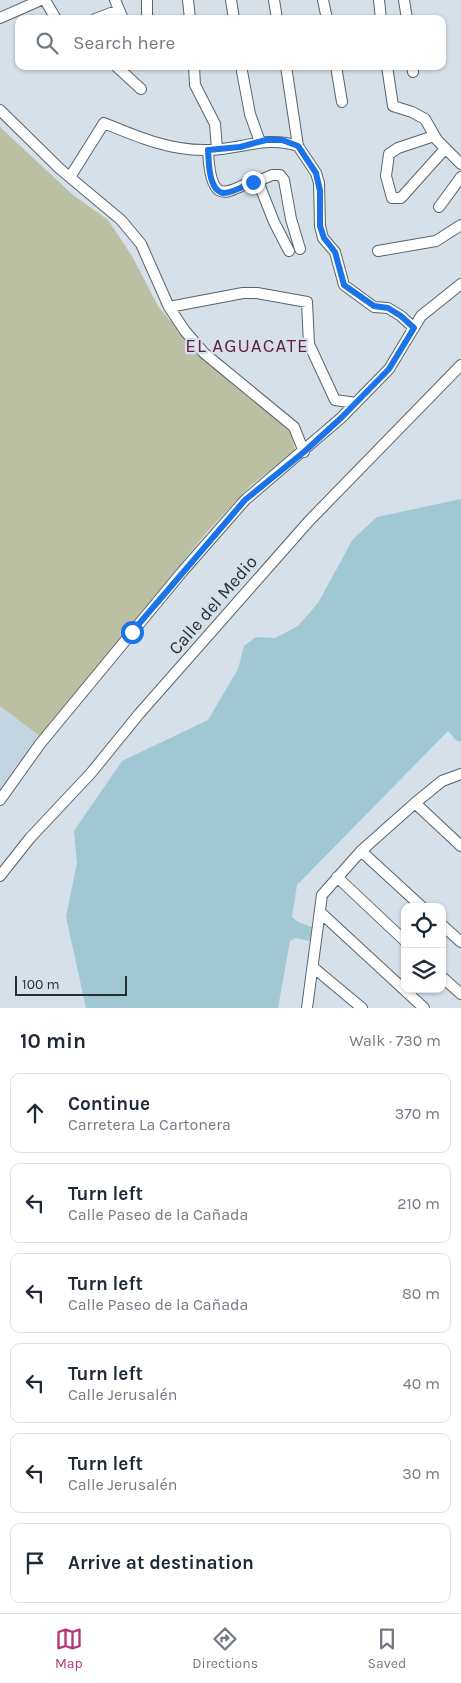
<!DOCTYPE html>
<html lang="en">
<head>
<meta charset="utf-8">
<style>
	body { margin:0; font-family:Karla,sans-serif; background:#f2f2f3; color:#1f2937 }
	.controls { position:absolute; right:15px; bottom:15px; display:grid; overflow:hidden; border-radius:10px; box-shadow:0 1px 4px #0004 }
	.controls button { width:45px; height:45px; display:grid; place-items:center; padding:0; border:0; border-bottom:1px solid #e0e1e3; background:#fff; color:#1f2937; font:25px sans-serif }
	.scale { position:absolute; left:15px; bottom:12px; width:112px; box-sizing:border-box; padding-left:5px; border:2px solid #292d30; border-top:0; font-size:14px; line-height:18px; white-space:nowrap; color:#292d30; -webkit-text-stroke:4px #d5e0e9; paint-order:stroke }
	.stop { position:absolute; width:15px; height:15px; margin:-11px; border:4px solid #1a73e8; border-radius:50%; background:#fff }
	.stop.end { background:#1a73e8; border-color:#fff; box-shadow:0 1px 5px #0008 }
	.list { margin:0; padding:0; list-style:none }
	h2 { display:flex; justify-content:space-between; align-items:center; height:65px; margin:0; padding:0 20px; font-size:21px }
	h2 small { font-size:16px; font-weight:400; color:#747a83 }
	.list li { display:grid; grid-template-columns:32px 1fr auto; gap:15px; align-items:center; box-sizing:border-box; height:80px; margin:0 10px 10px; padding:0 10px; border:1px solid #e0e1e3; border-radius:10px }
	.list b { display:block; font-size:19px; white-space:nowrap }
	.list p { margin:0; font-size:16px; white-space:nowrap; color:#747a83 }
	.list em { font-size:16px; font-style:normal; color:#747a83 }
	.icon { flex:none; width:28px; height:28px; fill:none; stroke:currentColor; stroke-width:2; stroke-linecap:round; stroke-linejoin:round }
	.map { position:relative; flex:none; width:461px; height:1008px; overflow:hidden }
	.search { position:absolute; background:#fff; box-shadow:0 1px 4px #0004; left:15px; right:15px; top:15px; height:55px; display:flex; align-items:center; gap:12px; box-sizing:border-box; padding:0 18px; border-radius:10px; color:#747a83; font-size:19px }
	.sheet { height:605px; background:#fff }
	nav { display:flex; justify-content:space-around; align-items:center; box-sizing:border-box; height:70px; border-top:1px solid #e0e1e3; background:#fff; font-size:14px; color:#747a83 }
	nav a { display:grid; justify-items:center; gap:2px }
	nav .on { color:#b6337b }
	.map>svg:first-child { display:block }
	.built { fill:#c4d5e2 }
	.green { fill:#bcc0a3 }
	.water { fill:#9fc8d3 }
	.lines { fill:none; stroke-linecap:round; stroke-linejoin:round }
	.minor-casing { stroke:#5b646b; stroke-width:12 }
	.minor { stroke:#fff; stroke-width:10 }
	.route { stroke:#1a73e8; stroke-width:6 }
	.labels { text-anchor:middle; stroke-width:4.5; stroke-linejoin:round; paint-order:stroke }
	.street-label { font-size:18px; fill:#292d30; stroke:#d5e0e9 }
	.neighbourhood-label { font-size:19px; letter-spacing:1px; fill:#612142; stroke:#d5e0e9 }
</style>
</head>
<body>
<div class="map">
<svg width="461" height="1008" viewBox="0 0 461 1008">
	<rect width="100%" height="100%" fill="#d5e0e9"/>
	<path class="built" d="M0,706L41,737L0,792Z"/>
	<path class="green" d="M0,127L73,195L108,220L132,256L158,306L193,348L291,433L295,451L250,486L206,533L41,737L0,706Z"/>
	<path class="water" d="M461,499V742L456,740L448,731L297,885L292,917L298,922L312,927L314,938L310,941L295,938L290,941L278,1008H86L66,917L77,863L74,831L122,761L208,720L238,669L244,646L256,637L275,638L298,626L318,603L353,539L377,517Z"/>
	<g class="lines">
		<defs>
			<path id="minor" d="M45,0L56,19
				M115,0L123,19
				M147,0V19
				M188,0L190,19
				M231,0L234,19
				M274,0L277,19
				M323,0L327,19
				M379,0L381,19
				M404,0L407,19
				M0,18L41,0
				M95,19L119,10
				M116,66L141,89
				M194,66L195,85L215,124L217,149
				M241,66L250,114L260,142
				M286,66L298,146
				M336,66L342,102
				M387,66L393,106L412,112L425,119L437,140L461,164
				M412,66L413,72
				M0,110L60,169L121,220L141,244L169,307L185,331L204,353L294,427L304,452
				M434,136L398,148L389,154L386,176L392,198H401L444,150
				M208,150C211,225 241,174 259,184L274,222L289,251
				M70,177L104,123C138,137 171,151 207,150C240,150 265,135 298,146L316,173L319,183L320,226L323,238L335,252L344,285L374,307L388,308L401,316L414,328
				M256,182L272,175H280L284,180L291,219L300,249
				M439,207L461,177
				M378,251L436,241L461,225
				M169,307L243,293H257L307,302L309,344L335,400L356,403
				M0,800L40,744L182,572L245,500L341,418L389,369L421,316L461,284
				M415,803L461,846
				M361,851L422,907
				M0,876L30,838L91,773L139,714L309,521L461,365
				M337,877L405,941
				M320,912L424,1008
				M442,925L461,942
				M314,968L362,1008
				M442,977L461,994
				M307,1008L322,895L361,851L415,803L442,781L461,774"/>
		</defs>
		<use href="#minor" class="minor-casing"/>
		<use href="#minor" class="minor"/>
	</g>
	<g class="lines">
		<path class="route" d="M132,632L245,500L304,452L341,418L389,369L414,328L401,316L388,308L374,306L344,285L335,252L324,238L320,226V191L316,173L298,146L282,140H266L240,147L208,150C209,161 208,190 223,193C231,194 246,185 253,182"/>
	</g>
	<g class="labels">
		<g class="street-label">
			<text transform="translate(213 605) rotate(-49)" y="6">Calle del Medio</text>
		</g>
		<g class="neighbourhood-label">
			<text x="247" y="352">EL AGUACATE</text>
		</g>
	</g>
</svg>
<div class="controls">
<button><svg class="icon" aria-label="locate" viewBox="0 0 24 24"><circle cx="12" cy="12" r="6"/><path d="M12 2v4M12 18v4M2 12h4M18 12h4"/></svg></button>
<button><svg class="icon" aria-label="layers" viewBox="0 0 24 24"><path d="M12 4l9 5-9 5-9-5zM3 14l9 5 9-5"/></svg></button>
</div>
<div class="scale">100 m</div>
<div class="stop" style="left:132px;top:632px"></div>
<div class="stop end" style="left:253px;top:182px"></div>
<div class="search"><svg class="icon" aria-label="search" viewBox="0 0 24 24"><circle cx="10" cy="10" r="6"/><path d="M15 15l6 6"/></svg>Search here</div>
</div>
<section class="sheet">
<h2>10 min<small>Walk · 730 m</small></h2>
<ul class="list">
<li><svg class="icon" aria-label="ahead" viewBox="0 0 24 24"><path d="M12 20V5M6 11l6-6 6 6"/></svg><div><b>Continue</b><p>Carretera La Cartonera</p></div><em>370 m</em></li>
<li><svg class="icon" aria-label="left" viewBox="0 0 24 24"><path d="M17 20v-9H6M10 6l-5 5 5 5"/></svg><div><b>Turn left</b><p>Calle Paseo de la Cañada</p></div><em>210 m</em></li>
<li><svg class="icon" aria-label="left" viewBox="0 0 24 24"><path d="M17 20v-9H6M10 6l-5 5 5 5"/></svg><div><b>Turn left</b><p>Calle Paseo de la Cañada</p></div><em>80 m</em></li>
<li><svg class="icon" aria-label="left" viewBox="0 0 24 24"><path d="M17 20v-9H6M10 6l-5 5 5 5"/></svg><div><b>Turn left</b><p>Calle Jerusalén</p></div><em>40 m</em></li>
<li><svg class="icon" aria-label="left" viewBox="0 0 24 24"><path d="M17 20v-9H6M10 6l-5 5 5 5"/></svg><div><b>Turn left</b><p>Calle Jerusalén</p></div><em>30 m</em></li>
<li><svg class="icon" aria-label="arrive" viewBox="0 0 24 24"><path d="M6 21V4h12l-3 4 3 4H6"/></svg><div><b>Arrive at destination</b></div></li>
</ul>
</section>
<nav>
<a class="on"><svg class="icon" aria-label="map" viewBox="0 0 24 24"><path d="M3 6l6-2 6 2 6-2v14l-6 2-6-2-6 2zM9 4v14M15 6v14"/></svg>Map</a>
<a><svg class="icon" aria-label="directions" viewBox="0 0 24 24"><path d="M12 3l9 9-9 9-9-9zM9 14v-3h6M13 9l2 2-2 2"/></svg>Directions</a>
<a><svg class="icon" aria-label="saved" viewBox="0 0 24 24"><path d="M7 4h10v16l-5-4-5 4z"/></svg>Saved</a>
</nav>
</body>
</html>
